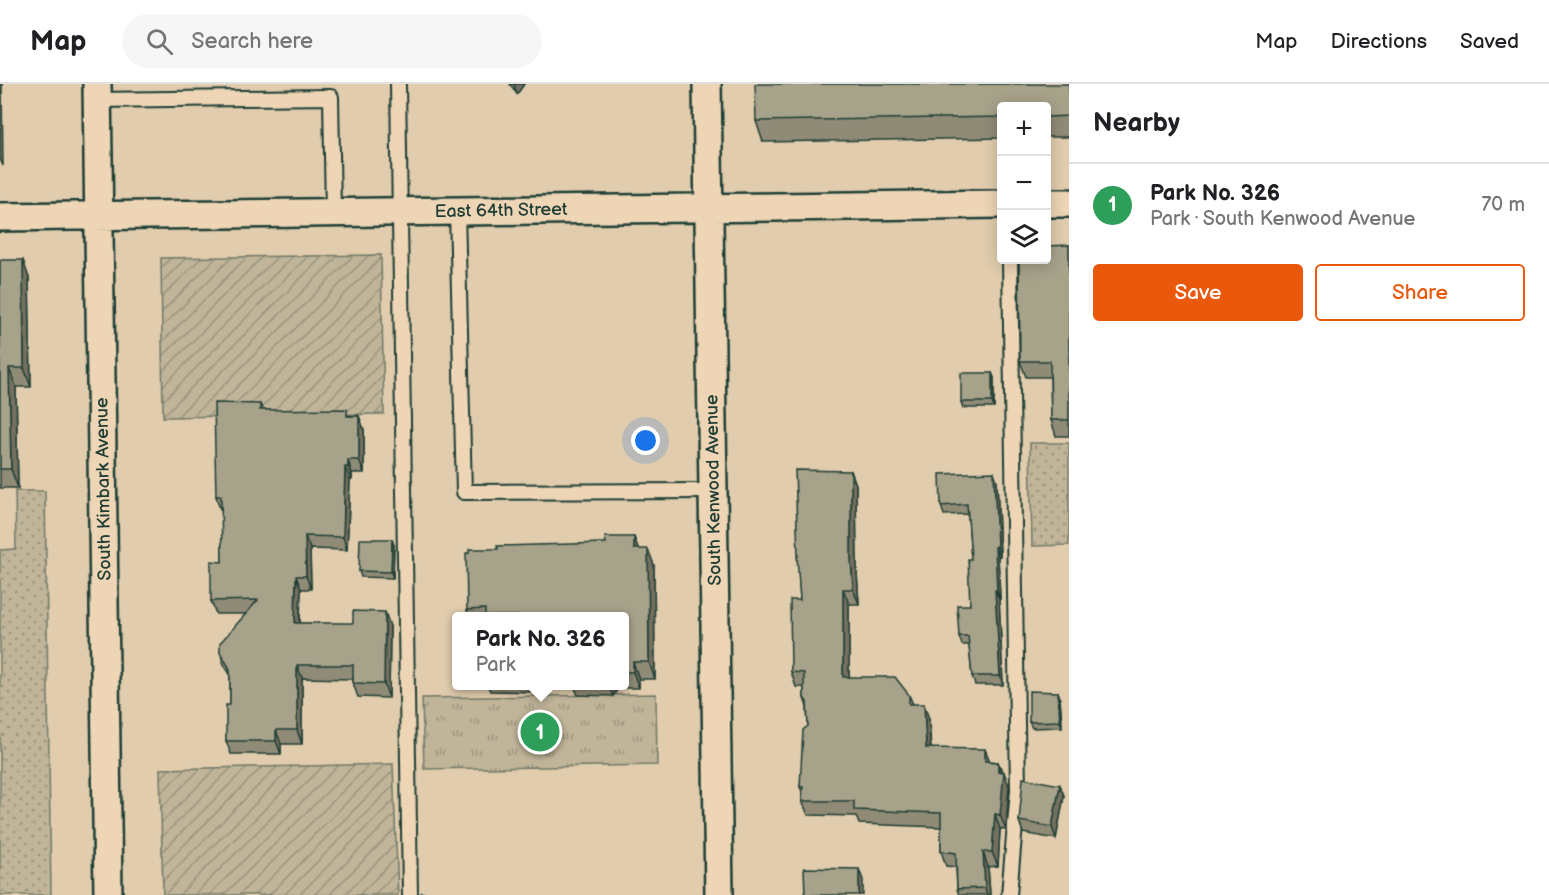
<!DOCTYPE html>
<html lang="en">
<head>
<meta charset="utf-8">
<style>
	body { margin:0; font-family:"Balsamiq Sans",sans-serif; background:#f6f6f6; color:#202124 }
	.controls { position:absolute; right:18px; top:18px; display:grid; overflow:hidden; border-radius:6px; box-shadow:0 3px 15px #0003 }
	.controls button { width:54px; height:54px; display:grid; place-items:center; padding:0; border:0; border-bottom:2px solid #e0e0e0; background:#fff; color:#202124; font:30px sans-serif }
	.you { position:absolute; left:646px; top:357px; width:21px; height:21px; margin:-15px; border:4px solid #fff; border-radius:50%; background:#1a73e8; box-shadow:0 0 0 9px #1a73e833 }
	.badge { display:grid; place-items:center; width:39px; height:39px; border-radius:50%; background:#ea580c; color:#fff; font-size:20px; font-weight:700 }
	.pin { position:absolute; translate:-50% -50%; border:3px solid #fff; box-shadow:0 2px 6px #0006 }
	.popup { position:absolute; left:452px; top:528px; width:177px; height:78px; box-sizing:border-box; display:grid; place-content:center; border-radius:6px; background:#fff; filter:drop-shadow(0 2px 4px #0005); font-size:20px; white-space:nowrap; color:#757577 }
	.popup b { font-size:22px; color:#202124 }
	.popup::after { content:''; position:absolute; left:50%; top:100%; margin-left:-12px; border:12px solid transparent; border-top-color:#fff }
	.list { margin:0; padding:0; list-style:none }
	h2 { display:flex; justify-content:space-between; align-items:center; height:78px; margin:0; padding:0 24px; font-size:26px }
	h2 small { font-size:20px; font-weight:400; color:#757577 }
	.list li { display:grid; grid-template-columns:39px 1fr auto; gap:18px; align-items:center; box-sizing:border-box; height:84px; padding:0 24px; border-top:2px solid #e0e0e0 }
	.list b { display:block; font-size:22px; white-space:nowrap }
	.list p { margin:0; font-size:20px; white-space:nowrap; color:#757577 }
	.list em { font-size:20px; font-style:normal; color:#757577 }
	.actions { display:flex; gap:12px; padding:18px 24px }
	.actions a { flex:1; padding:14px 0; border:2px solid #ea580c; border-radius:6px; text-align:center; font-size:21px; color:#ea580c }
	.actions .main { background:#ea580c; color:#fff }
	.icon { flex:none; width:33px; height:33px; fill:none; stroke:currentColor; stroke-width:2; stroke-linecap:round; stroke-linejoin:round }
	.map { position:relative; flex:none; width:1069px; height:811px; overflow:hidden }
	header { display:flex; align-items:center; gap:36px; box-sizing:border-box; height:84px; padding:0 30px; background:#fff; border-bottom:2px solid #e0e0e0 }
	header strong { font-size:28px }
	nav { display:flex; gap:33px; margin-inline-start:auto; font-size:21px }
	.search { width:420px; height:54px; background:#f6f6f6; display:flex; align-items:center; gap:15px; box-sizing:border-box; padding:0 21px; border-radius:33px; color:#757577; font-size:22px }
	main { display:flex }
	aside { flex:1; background:#fff }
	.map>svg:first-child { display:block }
	.grass { fill:url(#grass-dots); stroke:#707866; stroke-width:1.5 }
	.park { fill:url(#park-tufts); stroke:#707866; stroke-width:1.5 }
	.garden { fill:url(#garden-furrows); stroke:#707866; stroke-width:1.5 }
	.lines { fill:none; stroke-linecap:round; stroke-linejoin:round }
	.service-casing { stroke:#1f3d34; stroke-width:18 }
	.minor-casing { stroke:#1f3d34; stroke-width:32 }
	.service { stroke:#edd5b5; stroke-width:14 }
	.minor { stroke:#edd5b5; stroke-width:27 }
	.wall { fill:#908b77; stroke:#1f3d34; stroke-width:1.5 }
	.shaded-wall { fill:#757161; stroke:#1f3d34; stroke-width:1.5 }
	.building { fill:#a7a28a; stroke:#1f3d34; stroke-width:1.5 }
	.labels { text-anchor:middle; stroke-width:6; stroke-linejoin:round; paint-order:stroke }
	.street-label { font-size:18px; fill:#1f3d34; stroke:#edd5b5 }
</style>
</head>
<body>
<header>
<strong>Map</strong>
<div class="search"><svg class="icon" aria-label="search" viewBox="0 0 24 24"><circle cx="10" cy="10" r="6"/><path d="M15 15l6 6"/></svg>Search here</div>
<nav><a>Map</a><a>Directions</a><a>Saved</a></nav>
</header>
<main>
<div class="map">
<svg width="1069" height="811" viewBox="0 0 1069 811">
	<defs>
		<pattern id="grass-dots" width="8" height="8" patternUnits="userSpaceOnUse" patternTransform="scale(1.5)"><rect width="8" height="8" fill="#c0b499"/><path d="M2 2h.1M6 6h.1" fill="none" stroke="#9b947e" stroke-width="1.8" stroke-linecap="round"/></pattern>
		<pattern id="park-tufts" width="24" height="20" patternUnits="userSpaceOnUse" patternTransform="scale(1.5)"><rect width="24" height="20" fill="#c0b499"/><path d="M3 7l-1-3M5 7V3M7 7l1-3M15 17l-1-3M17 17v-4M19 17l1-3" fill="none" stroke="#9b947e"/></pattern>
		<pattern id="garden-furrows" width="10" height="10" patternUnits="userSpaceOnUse" patternTransform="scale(1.5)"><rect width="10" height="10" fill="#c0b499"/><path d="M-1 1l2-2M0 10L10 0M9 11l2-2" fill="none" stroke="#9b947e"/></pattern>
	</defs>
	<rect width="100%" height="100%" fill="#e1ccad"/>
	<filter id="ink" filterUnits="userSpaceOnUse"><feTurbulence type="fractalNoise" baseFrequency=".0167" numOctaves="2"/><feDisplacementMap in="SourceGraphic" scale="12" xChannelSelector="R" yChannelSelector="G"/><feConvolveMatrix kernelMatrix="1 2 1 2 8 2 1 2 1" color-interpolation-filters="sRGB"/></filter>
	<g filter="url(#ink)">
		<path class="grass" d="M1030,359H1069V461L1032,462Z
			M15,407H45L51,811H0V466L16,465Z"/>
		<path class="park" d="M656,610L657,681L424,685L422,614Z"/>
		<path class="garden" d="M381,171L384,330L163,333L161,174Z
			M393,680L398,811H163L160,685Z"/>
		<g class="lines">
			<defs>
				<path id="service" d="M398,0L410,811
					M97,16L331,13L333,128
					M457,127L464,408L713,407
					M1009,811L1018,706L1010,176"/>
				<path id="minor" d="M97,0L108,811
					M707,0L719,811
					M1046,119H1069
					M0,133L1002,120"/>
			</defs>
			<use href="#service" class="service-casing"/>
			<use href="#minor" class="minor-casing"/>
			<use href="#service" class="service"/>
			<use href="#minor" class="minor"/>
		</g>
		<path class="wall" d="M510,0H524L517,10Z
			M1069,0V53H1047V22H1002V54L763,58L756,37Z
			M1069,161V352H1056L1051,336L1050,293H1026L1020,277L1047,176Z
			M0,176L29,194L31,303H16L18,404H0Z
			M992,289L994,294V324H963L961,318Z
			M260,320L263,326L359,332L364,346V389H352V396H350L347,466L310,465L311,505H301L300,539L390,542L389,614L358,613L353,599V595L302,594V660H281V670H231L226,657L230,621V590L224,581L220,568L246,530H216L211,517L222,478V425H220L216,412Z
			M851,387L856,401L857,489L859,520H849V593L909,611L913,620L929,635L931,664L990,677L998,678L1009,702L1006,746L1000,745L998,782L988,783L990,811H959L957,805L956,783L946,782L941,767V743L859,740L856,732L808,731L802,717L803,710L800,703L808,642L807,623L804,614V603H796L791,588L800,516L798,472Z
			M997,397L1000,472H998L1000,515H999L1003,601H975L972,592L969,561H962L959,552L970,521L971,475L968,430L944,431L941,422Z
			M634,453L638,465L654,481L655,595H639V604H618L613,612L578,611L574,602H542L538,608L490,607L488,602H624V532H469L467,526L498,465L606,459Z
			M394,461L393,494L361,493L359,487Z
			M1058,608L1060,614L1062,643L1032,644L1029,638Z
			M1060,701L1064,712L1056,755L1023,749L1019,737Z"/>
		<path class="shaded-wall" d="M0,0H2L3,82L0,75Z
			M514,0H524L517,10Z
			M23,176L29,194L31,303L24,284Z
			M9,284L16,303L18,404L11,385Z
			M992,289L994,294V324L992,318Z
			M359,332L364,346V389L359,376Z
			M348,376L352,389V396L348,383Z
			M345,383L350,396L347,466L343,453Z
			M851,387L856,401L857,489L859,520L853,505L851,475Z
			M994,388L997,397L1000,472L997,463Z
			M305,452L310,465L311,505L306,492Z
			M634,453L640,469L634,465Z
			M392,455L394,461L393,494L391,488Z
			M995,463L998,472L1000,515L997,506Z
			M648,465L654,481L655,595L649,578Z
			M296,492L301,505L299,552L295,539Z
			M843,505L849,520V608L843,593Z
			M995,506L999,515L1003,601L1000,592Z
			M385,528L390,542L389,614L384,600Z
			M633,578L639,595V604L633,588Z
			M297,581L302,594V660L297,646Z
			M536,602H542L538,608Z
			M609,602H617L618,604L613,612Z
			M1058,608L1060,614L1062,643L1060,637Z
			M924,620L929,635L931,678L926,664Z
			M276,646L281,660V670L276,657Z
			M985,665L991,680L985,677Z
			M998,678L1003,692L1004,688L1009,702L1006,746L1000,731L998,687Z
			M1060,701L1064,712L1056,755L1052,743Z
			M995,730L1000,745L998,782L992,768Z
			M983,768L988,783L990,811H987L985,804Z
			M859,785L863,796V811H859Z"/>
		<path class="building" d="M755,0H1069V32L1047,33V22H1002V33L756,37Z
			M1069,161V336H1051L1050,277H1020L1019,176H1047V162Z
			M0,176H23L24,284H9L11,385H0Z
			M961,289H992V318H961Z
			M214,319L260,320V326L347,325V332H359V376H348V383H345L343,453L305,452L306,492H296L295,539H353V527L385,528L384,600L353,599V581H297V646H276V657H226V621H230V585L220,568V559L258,516L211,517V477L222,478L221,412H216Z
			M795,386L851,387V475L853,505H843V593H895L909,611V620H924L926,664L985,665V677L998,678V687L1004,688L1000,731L995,730L992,768H983L985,804L957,805L956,769L941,767V729L854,726V717H802L803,703H800L803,646L808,642L807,618L804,614V589L791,588L790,516H800L797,472H798Z
			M994,388L997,463H995L997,506H995L1000,592H972L968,552H959L957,521H970L968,475H971L967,420L941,422L940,390Z
			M605,453H634V465H648L649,578H633V588H624V532H485V525L467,526L466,469H469V465H498L497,462L606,459Z
			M360,455H392L391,488L359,487Z
			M1029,607L1058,608L1060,637L1029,638Z
			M1023,694L1060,701L1052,743L1019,737Z
			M804,784L859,785V811H805Z
			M421,809H451V811H421Z"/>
	</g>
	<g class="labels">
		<g class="street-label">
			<text transform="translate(501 126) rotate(-1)" y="6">East 64th Street</text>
			<text transform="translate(103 405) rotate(-91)" y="6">South Kimbark Avenue</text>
			<text transform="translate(713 406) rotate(-91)" y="6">South Kenwood Avenue</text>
		</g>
	</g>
</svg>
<div class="controls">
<button>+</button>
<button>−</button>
<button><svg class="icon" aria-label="layers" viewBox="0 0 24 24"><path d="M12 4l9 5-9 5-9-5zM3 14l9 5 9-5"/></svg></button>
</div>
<div class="you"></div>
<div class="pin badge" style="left:540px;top:648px;background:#2e9e5b">1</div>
<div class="popup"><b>Park No. 326</b>Park</div>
</div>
<aside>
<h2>Nearby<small></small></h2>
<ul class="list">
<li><span class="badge" style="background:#2e9e5b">1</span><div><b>Park No. 326</b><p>Park · South Kenwood Avenue</p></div><em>70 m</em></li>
</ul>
<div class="actions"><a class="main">Save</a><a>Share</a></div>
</aside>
</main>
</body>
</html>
